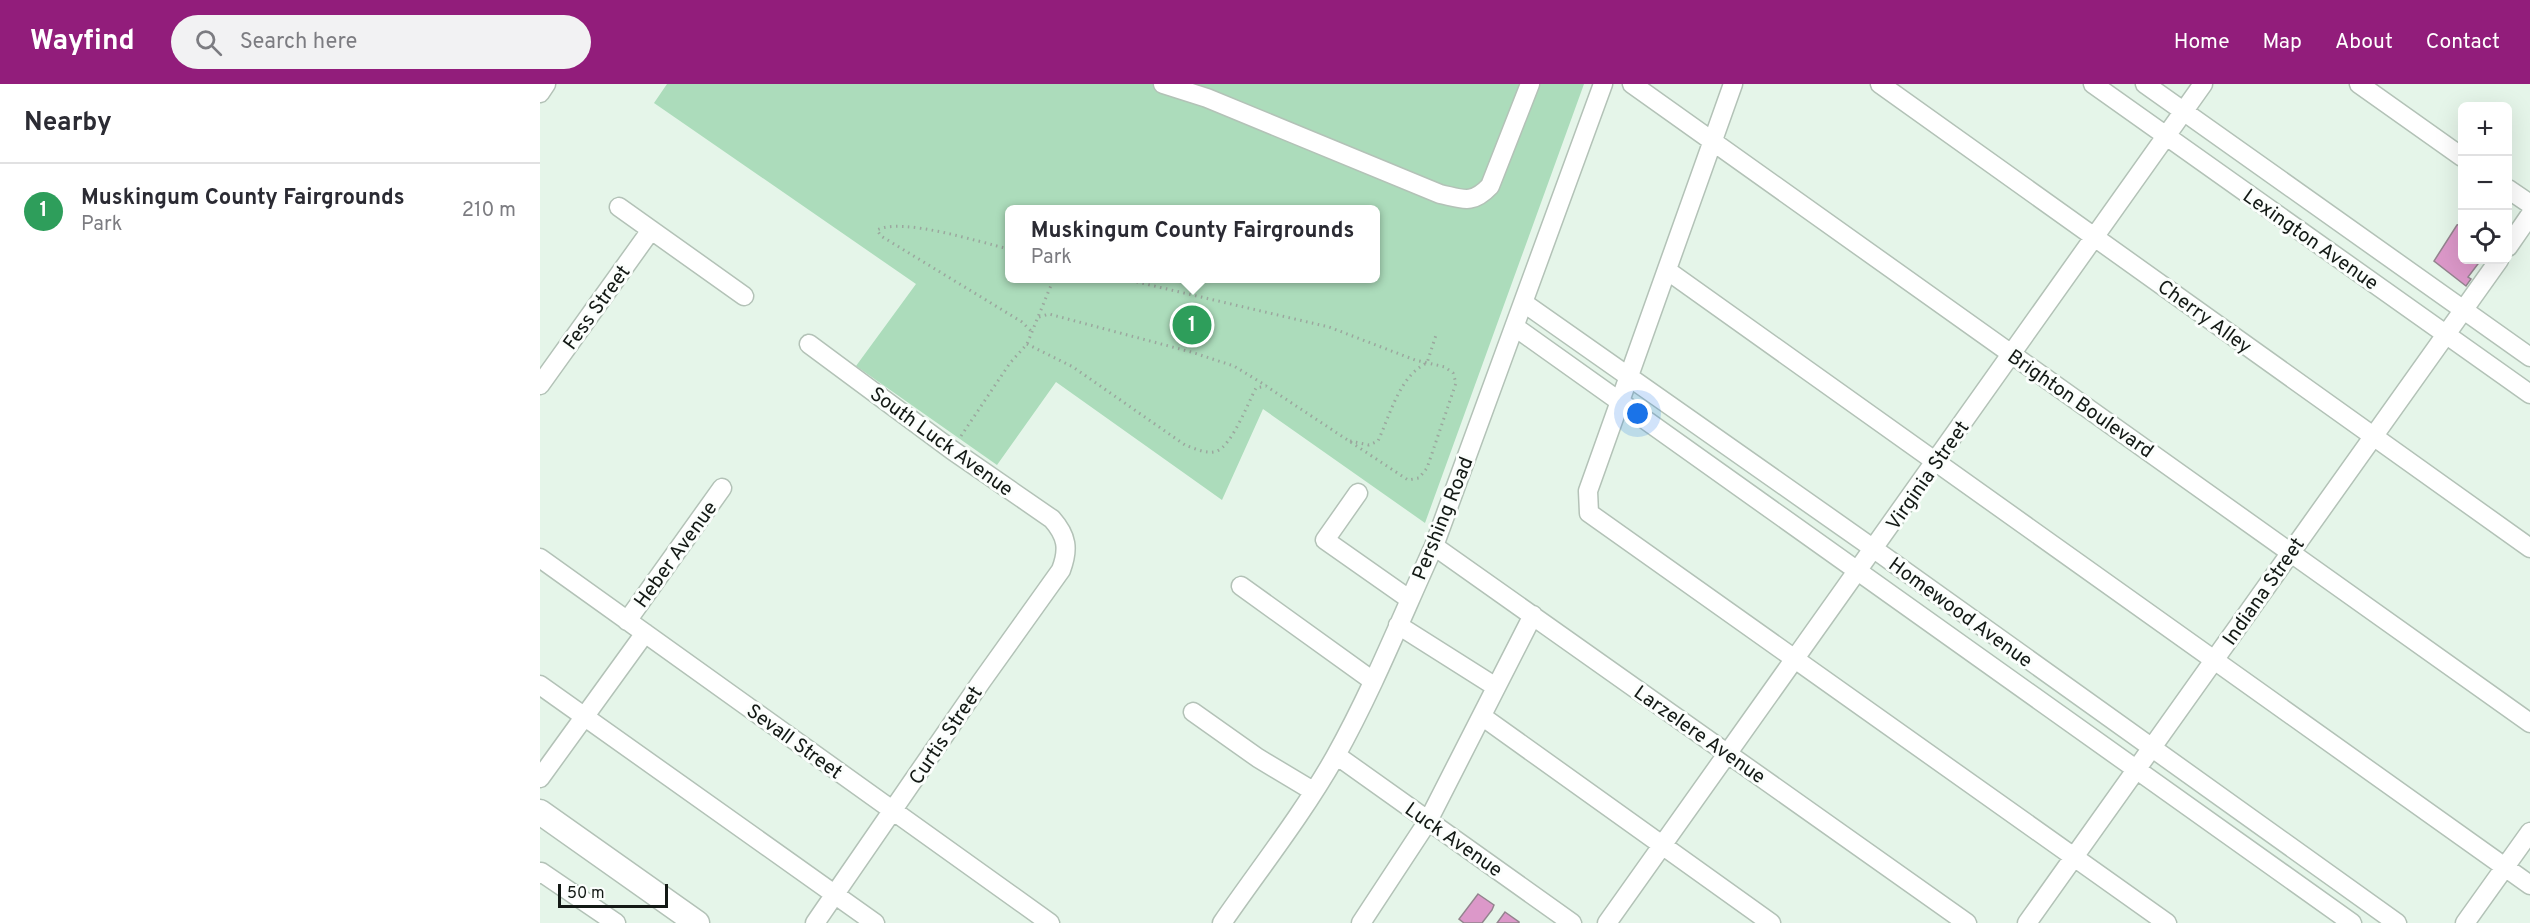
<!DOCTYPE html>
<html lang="en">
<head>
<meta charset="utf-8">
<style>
	body { margin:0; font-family:Overpass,sans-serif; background:#f2f2f3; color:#2b2b33 }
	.controls { position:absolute; right:18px; top:18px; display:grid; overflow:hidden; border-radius:9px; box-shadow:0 6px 24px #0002 }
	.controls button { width:54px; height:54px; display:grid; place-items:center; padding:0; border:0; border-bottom:2px solid #e1e1e2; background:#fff; color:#2b2b33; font:30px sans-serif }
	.scale { position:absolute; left:18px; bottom:15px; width:110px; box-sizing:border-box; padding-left:6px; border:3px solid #131915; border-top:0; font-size:16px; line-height:21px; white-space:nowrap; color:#131915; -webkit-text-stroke:4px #fbfefc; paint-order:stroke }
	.you { position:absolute; left:1098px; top:330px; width:21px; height:21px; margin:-15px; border:4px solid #fff; border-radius:50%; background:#1a73e8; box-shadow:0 0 0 9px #1a73e833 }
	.badge { display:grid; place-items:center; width:39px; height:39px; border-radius:50%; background:#921d7b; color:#fff; font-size:20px; font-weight:700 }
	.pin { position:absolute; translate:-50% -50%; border:3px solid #fff; box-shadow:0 2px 6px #0006 }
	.popup { position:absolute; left:465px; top:121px; width:375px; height:78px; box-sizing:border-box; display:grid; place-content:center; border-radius:9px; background:#fff; filter:drop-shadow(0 2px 4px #0005); font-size:20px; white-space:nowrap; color:#7c7c81 }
	.popup b { font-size:22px; color:#2b2b33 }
	.popup::after { content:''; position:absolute; left:50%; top:100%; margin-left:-12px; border:12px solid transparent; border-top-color:#fff }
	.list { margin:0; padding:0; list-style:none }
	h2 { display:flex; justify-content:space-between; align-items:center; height:78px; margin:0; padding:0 24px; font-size:26px }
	h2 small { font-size:20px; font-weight:400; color:#7c7c81 }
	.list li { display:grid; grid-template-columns:39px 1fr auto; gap:18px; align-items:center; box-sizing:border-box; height:96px; padding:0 24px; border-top:2px solid #e1e1e2 }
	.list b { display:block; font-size:22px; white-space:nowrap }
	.list p { margin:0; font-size:20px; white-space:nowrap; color:#7c7c81 }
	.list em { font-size:20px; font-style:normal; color:#7c7c81 }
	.icon { flex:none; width:33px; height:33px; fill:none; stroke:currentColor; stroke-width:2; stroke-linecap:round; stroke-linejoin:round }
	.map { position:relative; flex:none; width:1990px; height:839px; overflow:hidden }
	header { display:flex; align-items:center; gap:36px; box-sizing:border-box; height:84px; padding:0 30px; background:#921d7b; color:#fff }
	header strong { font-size:28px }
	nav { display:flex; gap:33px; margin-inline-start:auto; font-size:21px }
	.search { width:420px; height:54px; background:#f2f2f3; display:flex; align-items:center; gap:15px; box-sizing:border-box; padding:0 21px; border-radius:33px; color:#7c7c81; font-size:22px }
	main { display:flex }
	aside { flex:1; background:#fff }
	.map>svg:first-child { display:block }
	.green { fill:#acdcbb; fill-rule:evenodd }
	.building { fill:#dc98c9; stroke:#93848e; stroke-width:1.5 }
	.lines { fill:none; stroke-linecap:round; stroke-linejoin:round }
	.minor-casing { stroke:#b3c2b7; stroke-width:21 }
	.major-casing { stroke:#b3c2b7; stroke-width:27 }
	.path { stroke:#9ba79e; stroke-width:3; stroke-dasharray:1.5 4.5; stroke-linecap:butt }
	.minor { stroke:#fff; stroke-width:18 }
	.major { stroke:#fff; stroke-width:24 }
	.labels { text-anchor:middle; stroke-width:6; stroke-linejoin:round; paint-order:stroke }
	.street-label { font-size:20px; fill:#131915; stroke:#fbfefc }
</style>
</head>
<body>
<header>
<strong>Wayfind</strong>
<div class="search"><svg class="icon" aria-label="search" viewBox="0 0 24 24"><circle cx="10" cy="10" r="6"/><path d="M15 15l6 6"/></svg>Search here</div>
<nav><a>Home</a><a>Map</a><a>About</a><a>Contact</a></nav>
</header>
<main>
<aside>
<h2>Nearby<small></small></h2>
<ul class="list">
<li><span class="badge" style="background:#2e9e5b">1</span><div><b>Muskingum County Fairgrounds</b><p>Park</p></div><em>210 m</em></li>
</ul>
</aside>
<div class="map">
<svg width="1990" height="839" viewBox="0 0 1990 839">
	<rect width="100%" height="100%" fill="#e5f5e9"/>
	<path class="green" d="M127,0H1044L885,439L723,325L682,416L516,298L457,381L316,282L376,200L114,19ZM469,125H835V194H469Z"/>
	<path class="building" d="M1922,140V176H1941L1928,193L1931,195L1926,202L1894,177L1917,141Z
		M938,810L954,821L952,826L942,839H924L919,835Z
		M965,828L979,838V839H957Z"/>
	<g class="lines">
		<defs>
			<path id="minor" d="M623,0L667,14L900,110C923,115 932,121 950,102L990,0
				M1092,0L1990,639
				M1193,0L1048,407L1049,429L1627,839
				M1340,0L1990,464
				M1553,0L1990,310
				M1605,0L1990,273
				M1819,0L1922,73
				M0,9L6,0
				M1968,105L1990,120
				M79,123L204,212
				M1968,163L1990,131
				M1128,187L1990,801
				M984,219L1334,465L1857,839
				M975,243L1812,839
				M269,260L412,366L512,435C527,452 529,465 521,486L441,598L275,839
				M0,301L111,146
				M818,409L785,456L869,515
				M894,462L1427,839
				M0,474L510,839
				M701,502L833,597
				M87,537L182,404
				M858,541L956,603
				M0,601L335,839
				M653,628L718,674L773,707
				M943,633L1231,839
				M796,671L1032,839
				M0,694L105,549
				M0,790L1,788L76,839
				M682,839C720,784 762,731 795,673C833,605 862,532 894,462L1063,0
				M821,839L888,737L993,531
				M1067,839L1663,0
				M1487,839L1959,176
				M1925,839L1990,748"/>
			<path id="major" d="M0,728L157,839"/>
		</defs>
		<use href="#minor" class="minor-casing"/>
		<use href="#major" class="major-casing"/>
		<path class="path" d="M469,165C439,158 362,133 337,146L341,152L482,238L492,248
			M499,233L509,230L651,268L694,282L725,301
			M487,260L533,283L645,361C654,364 667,371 677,367C692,361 708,319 716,304L726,302L868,396L879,394L887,384L916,299L913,289L905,283L875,276L789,243L580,194
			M421,352L470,279L487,260L514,194
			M810,357L829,361L838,357C850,331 860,291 887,279L896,251"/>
		<use href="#minor" class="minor"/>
		<use href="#major" class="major"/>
	</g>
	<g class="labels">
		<g class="street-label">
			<text transform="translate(1771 155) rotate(35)" y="7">Lexington Avenue</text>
			<text transform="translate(56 223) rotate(-54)" y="7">Fess Street</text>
			<text transform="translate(1665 232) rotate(36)" y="7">Cherry Alley</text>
			<text transform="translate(1541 319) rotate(35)" y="7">Brighton Boulevard</text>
			<text transform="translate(402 357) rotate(36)" y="7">South Luck Avenue</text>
			<text transform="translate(1387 391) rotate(-55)" y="7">Virginia Street</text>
			<text transform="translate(902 434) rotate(-68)" y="7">Pershing Road</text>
			<text transform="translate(135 470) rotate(-54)" y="7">Heber Avenue</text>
			<text transform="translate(1723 507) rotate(-55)" y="7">Indiana Street</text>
			<text transform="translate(1421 528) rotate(36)" y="7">Homewood Avenue</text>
			<text transform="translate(1160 650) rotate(35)" y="7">Larzelere Avenue</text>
			<text transform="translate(405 651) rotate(-56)" y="7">Curtis Street</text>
			<text transform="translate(255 657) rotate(36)" y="7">Sevall Street</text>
			<text transform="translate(914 755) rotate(35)" y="7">Luck Avenue</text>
		</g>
	</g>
</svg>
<div class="controls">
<button>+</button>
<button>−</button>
<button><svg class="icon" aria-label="locate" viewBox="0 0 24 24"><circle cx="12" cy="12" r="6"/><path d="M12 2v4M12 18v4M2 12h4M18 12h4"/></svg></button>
</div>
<div class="scale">50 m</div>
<div class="you"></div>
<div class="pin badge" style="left:652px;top:241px;background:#2e9e5b">1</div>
<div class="popup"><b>Muskingum County Fairgrounds</b>Park</div>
</div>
</main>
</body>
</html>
